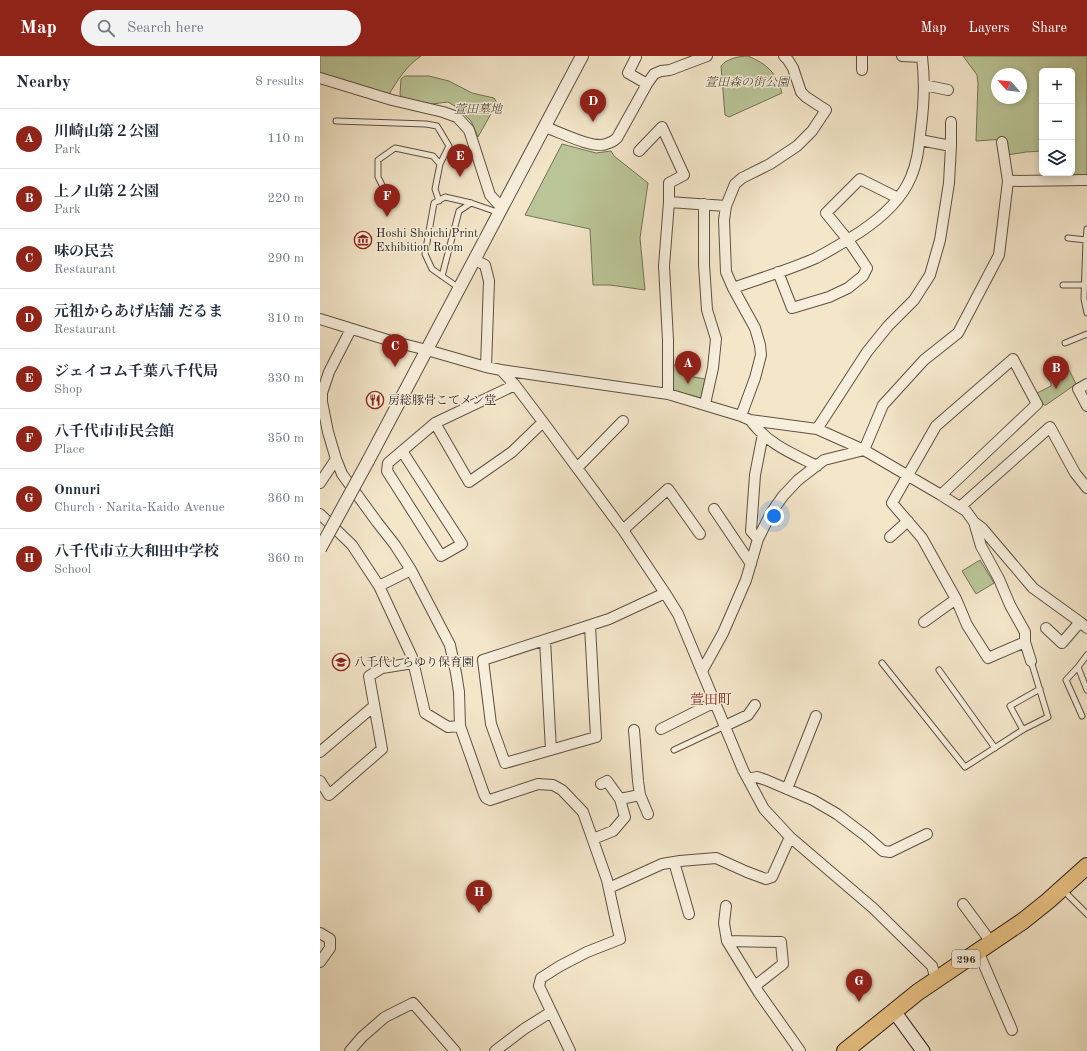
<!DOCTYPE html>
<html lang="en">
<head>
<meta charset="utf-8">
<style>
	body { margin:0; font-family:"Old Standard TT","Noto Serif JP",serif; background:#f2f2f3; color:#1f2937 }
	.controls { position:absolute; right:12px; top:12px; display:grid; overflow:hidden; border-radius:6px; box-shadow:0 2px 6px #0003 }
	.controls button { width:36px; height:36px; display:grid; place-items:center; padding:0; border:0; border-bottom:1px solid #e0e1e3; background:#fff; color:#1f2937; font:20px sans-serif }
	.compass { position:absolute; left:671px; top:12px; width:36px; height:36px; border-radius:50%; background:#fff; box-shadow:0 2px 6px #0003; rotate:298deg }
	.you { position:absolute; left:454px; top:460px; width:14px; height:14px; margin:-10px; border:3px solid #fff; border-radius:50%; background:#1a73e8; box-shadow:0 0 0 6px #1a73e833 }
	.badge { display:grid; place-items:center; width:26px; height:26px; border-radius:50%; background:#8f2418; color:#fff; font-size:13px; font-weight:700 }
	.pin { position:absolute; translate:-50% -33px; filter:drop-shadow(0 1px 2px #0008) }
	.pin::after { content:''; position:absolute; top:21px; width:14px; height:12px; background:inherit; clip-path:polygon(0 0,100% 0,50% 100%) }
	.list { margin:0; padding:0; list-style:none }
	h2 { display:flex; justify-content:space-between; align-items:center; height:52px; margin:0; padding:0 16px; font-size:17px }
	h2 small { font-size:13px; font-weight:400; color:#747a83 }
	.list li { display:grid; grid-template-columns:26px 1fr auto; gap:12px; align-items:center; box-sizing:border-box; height:60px; padding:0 16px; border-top:1px solid #e0e1e3 }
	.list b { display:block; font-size:15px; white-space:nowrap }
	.list p { margin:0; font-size:13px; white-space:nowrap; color:#747a83 }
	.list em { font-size:13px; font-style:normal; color:#747a83 }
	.icon { flex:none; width:22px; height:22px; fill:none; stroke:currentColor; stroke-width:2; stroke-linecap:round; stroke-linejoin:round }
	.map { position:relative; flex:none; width:767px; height:995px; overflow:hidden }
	header { display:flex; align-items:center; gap:24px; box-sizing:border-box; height:56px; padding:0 20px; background:#8f2418; color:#fff }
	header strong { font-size:19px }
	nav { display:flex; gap:22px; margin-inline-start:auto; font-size:14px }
	.search { width:280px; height:36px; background:#f2f2f3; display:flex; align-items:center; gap:10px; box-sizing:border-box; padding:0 14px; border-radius:22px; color:#747a83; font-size:15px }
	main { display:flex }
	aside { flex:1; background:#fff }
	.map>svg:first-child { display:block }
	.green { fill:#bac597; stroke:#737258; fill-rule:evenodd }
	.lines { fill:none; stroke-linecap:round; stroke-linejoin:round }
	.service-casing { stroke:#5e5044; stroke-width:7 }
	.minor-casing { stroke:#5e5044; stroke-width:12 }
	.tertiary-casing { stroke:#5e5044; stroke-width:14 }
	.secondary-casing { stroke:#2c1e18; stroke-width:15 }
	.trunk-casing { stroke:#2c1e18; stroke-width:18 }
	.service { stroke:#f7efdc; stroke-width:5 }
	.minor { stroke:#f7efdc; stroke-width:10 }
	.tertiary { stroke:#f7efdc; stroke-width:12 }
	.secondary { stroke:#f7efdc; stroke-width:13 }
	.trunk { stroke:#eac384; stroke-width:16 }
	.tertiary-bridge-casing { stroke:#5e5044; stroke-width:14; stroke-linecap:butt }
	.tertiary-bridge { stroke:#f7efdc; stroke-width:12 }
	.labels { text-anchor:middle; stroke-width:3; stroke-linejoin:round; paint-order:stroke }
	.shield { fill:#f7efdc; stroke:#695d53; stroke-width:1 }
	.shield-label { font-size:11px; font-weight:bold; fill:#2c1e18 }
	.park-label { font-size:12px; font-style:italic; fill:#57503e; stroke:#f7efdc }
	.poi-label { font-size:12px; fill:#2c1e18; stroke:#f7efdc; text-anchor:start }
	.quarter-label { font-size:14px; fill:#7a1f14; stroke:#f7efdc }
</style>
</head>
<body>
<header>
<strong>Map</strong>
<div class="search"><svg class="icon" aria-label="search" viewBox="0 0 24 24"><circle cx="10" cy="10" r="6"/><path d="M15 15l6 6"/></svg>Search here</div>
<nav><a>Map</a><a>Layers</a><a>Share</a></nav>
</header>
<main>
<aside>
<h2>Nearby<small>8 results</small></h2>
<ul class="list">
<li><span class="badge">A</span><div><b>川崎山第２公園</b><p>Park</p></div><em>110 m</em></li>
<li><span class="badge">B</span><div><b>上ノ山第２公園</b><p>Park</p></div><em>220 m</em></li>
<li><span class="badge">C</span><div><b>味の民芸</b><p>Restaurant</p></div><em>290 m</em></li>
<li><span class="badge">D</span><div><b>元祖からあげ店舗 だるま</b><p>Restaurant</p></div><em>310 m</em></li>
<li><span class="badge">E</span><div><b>ジェイコム千葉八千代局</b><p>Shop</p></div><em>330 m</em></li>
<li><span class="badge">F</span><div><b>八千代市市民会館</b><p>Place</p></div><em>350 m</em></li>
<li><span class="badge">G</span><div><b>Onnuri</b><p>Church · Narita-Kaido Avenue</p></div><em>360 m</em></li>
<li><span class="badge">H</span><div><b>八千代市立大和田中学校</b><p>School</p></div><em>360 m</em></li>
</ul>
</aside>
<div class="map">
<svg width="767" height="995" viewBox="0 0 767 995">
	<rect width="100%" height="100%" fill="#f3e6c9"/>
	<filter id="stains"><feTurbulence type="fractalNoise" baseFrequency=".005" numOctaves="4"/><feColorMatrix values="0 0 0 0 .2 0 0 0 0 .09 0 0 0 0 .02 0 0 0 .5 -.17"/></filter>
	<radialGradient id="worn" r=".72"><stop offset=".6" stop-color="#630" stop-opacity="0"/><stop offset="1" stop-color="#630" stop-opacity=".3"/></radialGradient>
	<path class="green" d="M0,0H101C86,10 77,25 68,40L0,17Z
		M428,0C447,8 457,17 462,37L409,61L405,59L401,10C406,3 419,0 428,0Z
		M643,0H767V122L726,124V117H752V15H722V95L706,96L687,99L684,83L656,85L658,27L657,19ZM677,18H701V42H677Z
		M85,20H109L129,25L152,37L174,42L177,47L158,81L151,65L138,52L128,46L112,48L82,42L80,38L81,23Z
		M242,88L276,97L291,95L294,100L328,127L320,182L325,234L290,229H273L270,173L205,159Z
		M352,309H365L364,319L385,323L381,342L351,334Z
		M745,311L748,312L756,328L726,349H724L717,339V337L731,330V327L728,323V321Z
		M660,504L674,527L656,538L642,515Z"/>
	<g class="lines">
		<defs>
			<path id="service" d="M16,65L106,68L117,70L129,90L120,108
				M64,133L58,121V104L75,92L113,100L120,108L115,133L119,145
				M767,173L766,184L764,243L767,257
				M748,182L766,184
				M122,220L139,155L151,147
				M743,229H764
				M139,232L112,213L105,198L114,147L125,141L151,147L180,157
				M745,287L767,278
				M767,599L758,611L767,634
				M562,607L645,711L704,673L728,661L711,605
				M758,611L746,624L762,660
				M619,614L675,692
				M703,674L690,650L720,633
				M354,694L405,670
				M743,834L767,858"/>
			<path id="minor" d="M542,0V14
				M316,1L308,17L327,28
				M0,22L72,44L123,56L137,61L149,74L170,139L182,152
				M604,29L628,34
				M225,71C240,76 272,93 286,88C290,87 294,85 297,82L327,28L334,18L341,15L350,14L387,0
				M631,90V66
				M319,95L342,71L364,119L349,127V146
				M688,125L767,124
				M384,148V209L387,254L396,283L393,312L385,348
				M155,204L165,209L169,225L166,311
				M458,216L472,252L509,241L528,232L543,220L547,212L528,184L506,157L540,123L578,142
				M413,232C441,222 469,214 496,202C511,194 526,185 540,176C561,162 581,145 591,121C598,105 599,88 601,71C604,48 605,24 602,1L582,0
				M0,263L71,285L107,294L166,311L181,314L195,329L223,366L303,474L345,537L358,558L423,714L444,753L470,781L553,852L612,910L616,923
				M31,273L9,316L2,337V346L8,376L16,403L22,418L57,466L75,489L91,514L130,589L136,617L139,636L140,670L164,738L166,742L170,744L218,728L233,729L242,734L263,756L287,824L295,861L300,883L267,896L240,910L221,922L219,930L250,995
				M181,314L348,338L421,360L430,364L497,373L544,394L621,439L646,455L654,466L662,472L713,532L760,566L767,572
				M767,328L758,333L767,350
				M348,338V284L344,210L349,146L406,150
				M421,360L435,322L441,299L440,289L435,272L413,232L406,216L404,164L406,150L415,128L422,122L450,108L477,90L492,75L506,54L486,41L481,36L473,12L468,4L464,0
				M430,364C448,388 471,397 497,410
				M115,367L149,426L192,396L223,366
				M497,373L547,296L568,270L594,244L610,219L620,184L629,127L631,90L600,84
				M82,395L142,488L121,500L67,415L68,407L115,367L195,329
				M257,412L303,365
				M0,427L16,403
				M621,439L717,348L693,303L616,370L572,447L602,482L636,543L647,569L668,602L705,586
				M640,451L730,371L755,417L767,432
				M394,453L431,508
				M0,458L32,489L59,530L92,601L105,657L128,671L140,670
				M654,466L661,490L679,523L690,549L705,576V586L711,605
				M303,474L348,433L380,478
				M570,481L588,465
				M438,483L431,475L435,419L443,378
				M59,530L91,514
				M604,566L636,543
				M270,570L276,681L185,707L171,668L163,604L289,563L345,537
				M726,572L742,587L760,566
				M225,584L231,694
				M382,615L403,577L426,524L438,483L451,457L463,440L478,424L504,404L544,394L563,349L604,304L638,277L679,199L688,125L682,86
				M405,670L428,659L435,649
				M341,673L395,646
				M0,696L54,650
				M428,723L437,721L446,724L493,744L517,758L546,780L563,795L570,796L607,778
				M0,725L9,739L62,693L49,620L62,612L93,607
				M467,733L496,660
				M320,739L328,758
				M300,743L320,739L318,725L314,674
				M273,783L293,775L305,761L300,743L287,725L281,728
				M354,806L369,858
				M289,832L342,808L360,805L396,802L427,816L446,823L452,821L470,781
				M643,848L671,886
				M406,850L404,867L407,885L439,937L480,995
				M0,877L10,883V892L0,906
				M407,885L461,886L463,908L435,930
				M658,895L692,974
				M30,995L42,981L65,961L93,947L135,995
				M175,995L204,973L231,956"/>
			<path id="tertiary" d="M48,405L262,0"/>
			<path id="secondary" d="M574,955L603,995"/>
			<path id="trunk" d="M525,995L598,936L703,865L728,845L767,810"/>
		</defs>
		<use href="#service" class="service-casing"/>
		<use href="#minor" class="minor-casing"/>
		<use href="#tertiary" class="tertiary-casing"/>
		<use href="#secondary" class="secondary-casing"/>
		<use href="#trunk" class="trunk-casing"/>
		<use href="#service" class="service"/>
		<use href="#minor" class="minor"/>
		<use href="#tertiary" class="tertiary"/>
		<use href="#secondary" class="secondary"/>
		<use href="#trunk" class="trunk"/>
		<defs>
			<path id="tertiary-bridge" d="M0,493L48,405"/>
		</defs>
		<use href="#tertiary-bridge" class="tertiary-bridge-casing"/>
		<use href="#tertiary-bridge" class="tertiary-bridge"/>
	</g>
	<defs>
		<symbol id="museum-ring" viewBox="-11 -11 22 22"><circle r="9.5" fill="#f7efdc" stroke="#8f2418" stroke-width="1.5"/><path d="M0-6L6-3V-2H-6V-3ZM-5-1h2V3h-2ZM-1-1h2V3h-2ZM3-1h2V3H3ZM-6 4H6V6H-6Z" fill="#8f2418"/></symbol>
		<symbol id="restaurant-ring" viewBox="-11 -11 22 22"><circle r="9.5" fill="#f7efdc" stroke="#8f2418" stroke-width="1.5"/><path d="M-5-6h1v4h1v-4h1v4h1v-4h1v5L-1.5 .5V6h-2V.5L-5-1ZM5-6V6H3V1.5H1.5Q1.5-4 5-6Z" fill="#8f2418"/></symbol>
		<symbol id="school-ring" viewBox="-11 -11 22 22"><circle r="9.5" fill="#f7efdc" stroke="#8f2418" stroke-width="1.5"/><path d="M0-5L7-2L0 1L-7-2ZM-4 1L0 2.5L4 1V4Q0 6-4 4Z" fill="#8f2418"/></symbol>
	</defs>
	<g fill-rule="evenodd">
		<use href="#museum-ring" x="33" y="174" width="20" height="20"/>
		<use href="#restaurant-ring" x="45" y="334" width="20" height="20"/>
		<use href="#school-ring" x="11" y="596" width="20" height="20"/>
	</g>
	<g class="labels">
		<rect class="shield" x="632" y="894" width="28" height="18" rx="3"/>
		<g class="shield-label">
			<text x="646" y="907">296</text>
		</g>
		<g class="park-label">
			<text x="427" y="30">萱田森の街公園</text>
			<text x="158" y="57">萱田墓地</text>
		</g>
		<g class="poi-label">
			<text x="56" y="181">Hoshi Shoichi Print<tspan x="56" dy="14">Exhibition Room</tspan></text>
			<text x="68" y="348">房総豚骨こてメン堂</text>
			<text x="34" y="610">八千代しらゆり保育園</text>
		</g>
		<g class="quarter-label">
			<text x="391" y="648">萱田町</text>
		</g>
	</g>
	<rect width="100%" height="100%" filter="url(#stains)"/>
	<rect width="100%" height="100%" fill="url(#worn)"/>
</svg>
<div class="controls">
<button>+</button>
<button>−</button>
<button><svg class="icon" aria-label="layers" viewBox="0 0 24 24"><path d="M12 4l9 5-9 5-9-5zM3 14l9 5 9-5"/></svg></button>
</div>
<svg class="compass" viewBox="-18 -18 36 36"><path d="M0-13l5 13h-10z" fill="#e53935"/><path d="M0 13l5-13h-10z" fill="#747a83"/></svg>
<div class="you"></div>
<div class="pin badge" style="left:368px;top:328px">A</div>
<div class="pin badge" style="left:736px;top:333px">B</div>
<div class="pin badge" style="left:75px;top:311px">C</div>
<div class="pin badge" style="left:273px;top:66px">D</div>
<div class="pin badge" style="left:140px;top:121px">E</div>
<div class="pin badge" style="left:67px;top:161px">F</div>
<div class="pin badge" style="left:539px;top:946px">G</div>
<div class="pin badge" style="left:159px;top:857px">H</div>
</div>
</main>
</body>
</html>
